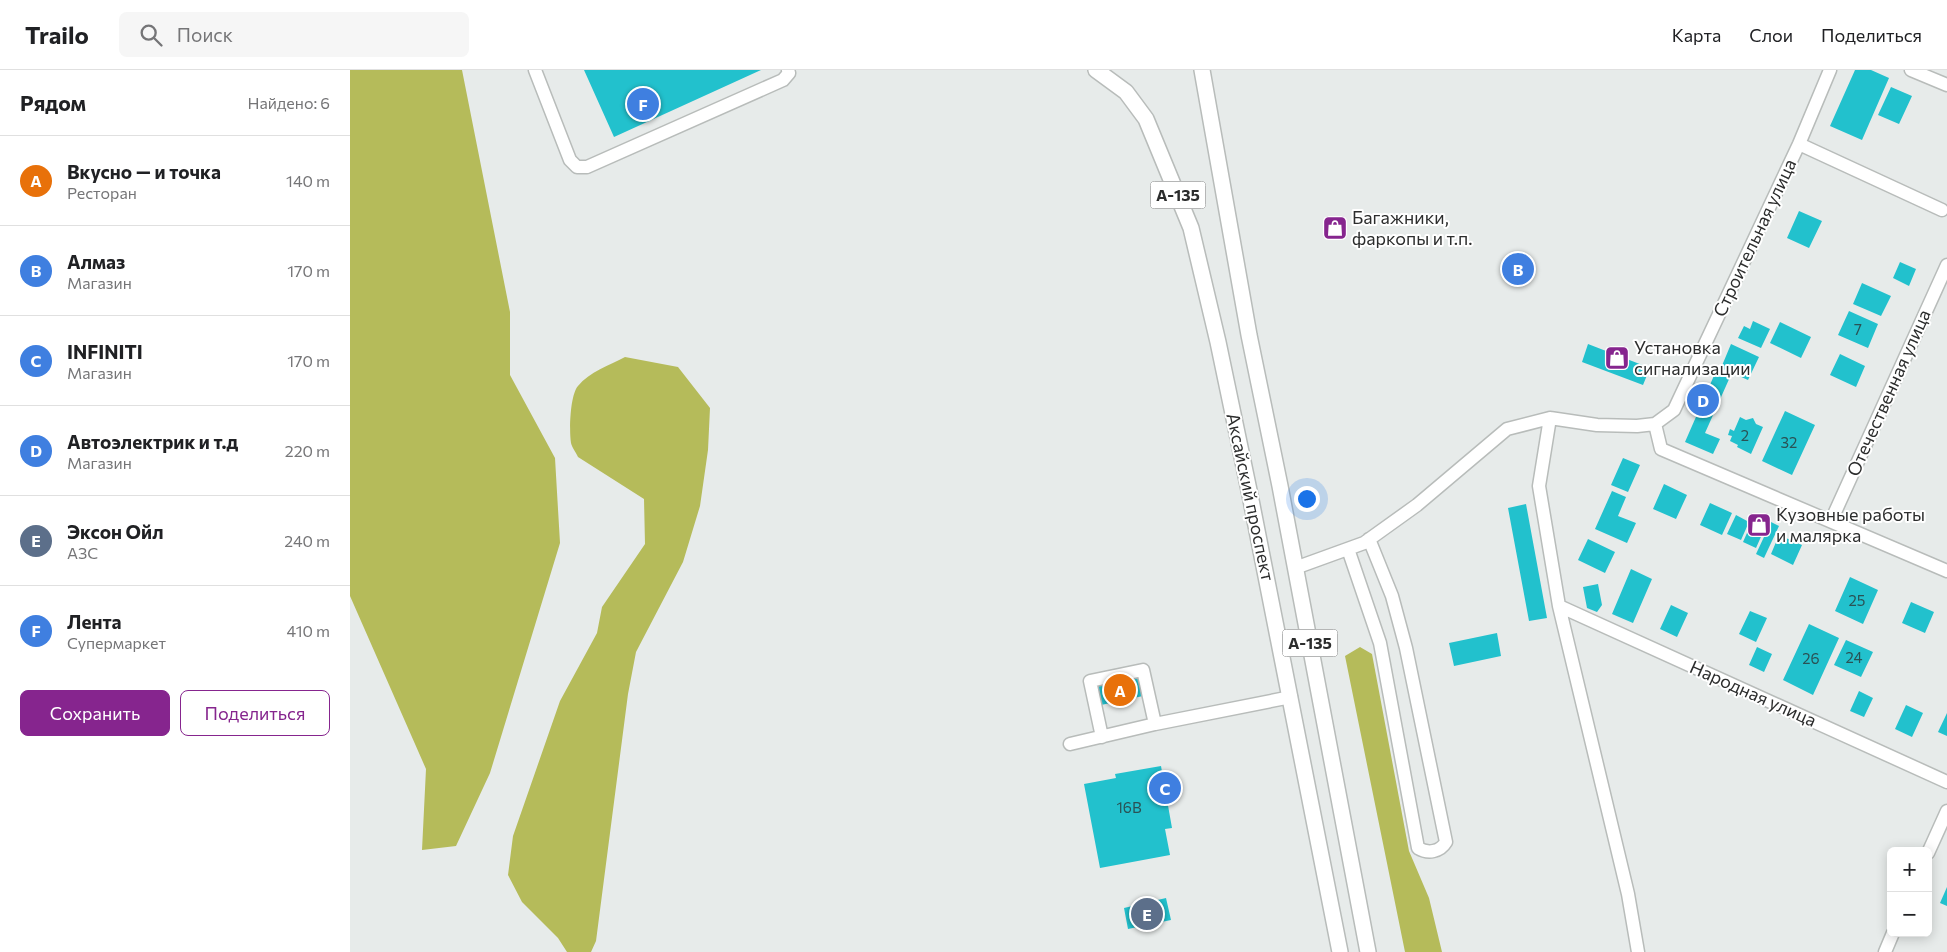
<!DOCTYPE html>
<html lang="ru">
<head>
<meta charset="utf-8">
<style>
	body { margin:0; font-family:Commissioner,sans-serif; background:#f6f6f6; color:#202124 }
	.controls { position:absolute; right:15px; bottom:15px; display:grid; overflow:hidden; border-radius:8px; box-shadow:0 2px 12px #0003 }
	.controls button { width:45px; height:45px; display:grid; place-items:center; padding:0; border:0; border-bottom:1px solid #e0e0e0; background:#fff; color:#202124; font:25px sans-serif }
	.you { position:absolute; left:956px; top:428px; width:18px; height:18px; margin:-12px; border:4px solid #fff; border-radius:50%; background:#1a73e8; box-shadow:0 0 0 8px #1a73e833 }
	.badge { display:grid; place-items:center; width:32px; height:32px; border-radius:50%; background:#86258e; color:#fff; font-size:16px; font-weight:700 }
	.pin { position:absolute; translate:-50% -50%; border:2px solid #fff; box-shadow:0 1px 5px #0006 }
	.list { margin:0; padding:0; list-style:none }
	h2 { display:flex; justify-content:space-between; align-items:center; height:65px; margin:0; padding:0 20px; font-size:21px }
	h2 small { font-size:16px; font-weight:400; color:#757577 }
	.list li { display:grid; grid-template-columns:32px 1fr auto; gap:15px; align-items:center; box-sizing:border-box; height:90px; padding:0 20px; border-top:1px solid #e0e0e0 }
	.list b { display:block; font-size:19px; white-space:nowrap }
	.list p { margin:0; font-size:16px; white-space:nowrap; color:#757577 }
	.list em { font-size:16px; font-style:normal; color:#757577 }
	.actions { display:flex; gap:10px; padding:15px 20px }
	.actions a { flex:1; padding:11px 0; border:1px solid #86258e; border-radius:8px; text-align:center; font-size:18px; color:#86258e }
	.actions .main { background:#86258e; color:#fff }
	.icon { flex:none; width:28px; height:28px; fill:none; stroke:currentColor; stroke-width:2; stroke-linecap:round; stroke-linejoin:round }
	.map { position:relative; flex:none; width:1597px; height:882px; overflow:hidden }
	header { display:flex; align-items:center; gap:30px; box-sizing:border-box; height:70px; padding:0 25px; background:#fff; border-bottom:1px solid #e0e0e0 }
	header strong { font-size:24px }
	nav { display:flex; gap:28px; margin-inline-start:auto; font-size:18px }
	.search { width:350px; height:45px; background:#f6f6f6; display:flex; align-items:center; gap:12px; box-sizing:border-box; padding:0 18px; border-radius:8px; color:#757577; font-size:19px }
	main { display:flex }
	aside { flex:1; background:#fff }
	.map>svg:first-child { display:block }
	.forest { fill:#b5bb5a }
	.building { fill:#22c1cd }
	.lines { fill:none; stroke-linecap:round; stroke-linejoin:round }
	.minor-casing { stroke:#b8bcba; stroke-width:15 }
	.major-casing { stroke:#b8bcba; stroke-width:18 }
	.minor { stroke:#fff; stroke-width:12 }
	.major { stroke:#fff; stroke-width:15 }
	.labels { text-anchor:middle; stroke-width:4; stroke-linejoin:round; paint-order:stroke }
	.number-label { font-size:15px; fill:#2a5255 }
	.shield { fill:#fff; stroke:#6b6c6c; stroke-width:1 }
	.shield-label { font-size:16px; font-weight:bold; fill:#2c2d2d }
	.poi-label { font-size:18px; fill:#2c2d2d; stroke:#fff; text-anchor:start }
	.street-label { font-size:18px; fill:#2c2d2d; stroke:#fff }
</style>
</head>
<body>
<header>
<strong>Trailo</strong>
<div class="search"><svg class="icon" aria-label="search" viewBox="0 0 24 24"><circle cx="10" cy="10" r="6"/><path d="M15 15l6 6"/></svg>Поиск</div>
<nav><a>Карта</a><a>Слои</a><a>Поделиться</a></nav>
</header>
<main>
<aside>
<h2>Рядом<small>Найдено: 6</small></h2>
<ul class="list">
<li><span class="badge" style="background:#e8710a">A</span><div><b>Вкусно — и точка</b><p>Ресторан</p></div><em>140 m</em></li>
<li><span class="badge" style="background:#3f7fe0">B</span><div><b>Алмаз</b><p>Магазин</p></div><em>170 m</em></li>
<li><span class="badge" style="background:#3f7fe0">C</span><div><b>INFINITI</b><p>Магазин</p></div><em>170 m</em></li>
<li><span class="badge" style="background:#3f7fe0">D</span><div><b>Автоэлектрик и т.д</b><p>Магазин</p></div><em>220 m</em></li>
<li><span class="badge" style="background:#5c6f8a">E</span><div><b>Эксон Ойл</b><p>АЗС</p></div><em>240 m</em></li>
<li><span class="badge" style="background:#3f7fe0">F</span><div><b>Лента</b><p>Супермаркет</p></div><em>410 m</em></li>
</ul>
<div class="actions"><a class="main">Сохранить</a><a>Поделиться</a></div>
</aside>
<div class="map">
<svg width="1597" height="882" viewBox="0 0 1597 882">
	<rect width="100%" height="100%" fill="#e7ebea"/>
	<path class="forest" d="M0,0H112L160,242V305L205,388L210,473L140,703L106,776L72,780L76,699L0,526Z
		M275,287L328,297L360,338L358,380L350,436L333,492L286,582L278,624L246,871L241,882H217L208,868L172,832L158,805L163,766L210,631L247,563L252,537L295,474L294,429L228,387C226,382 222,378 221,373C219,361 220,325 228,316C239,302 260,295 275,287Z
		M1010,577L1022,584L1059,781L1079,828L1092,882H1055L995,586Z"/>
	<path class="building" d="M234,0H411L264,67Z
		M1505,0H1521L1539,8L1512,70L1480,56Z
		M1541,17L1562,26L1549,54L1528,45Z
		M1449,141L1472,151L1459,178L1437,168Z
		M1550,192L1566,199L1559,216L1543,208Z
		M1512,213L1541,226L1531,246L1503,234Z
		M1499,241L1528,254L1518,278L1488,265Z
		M1403,251L1420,259L1411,278L1388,268L1394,256L1400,259Z
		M1430,252L1461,267L1451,288L1420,273Z
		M1238,274L1300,298L1293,315L1232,292Z
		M1381,274L1409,287L1398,310L1371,298Z
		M1490,284L1515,296L1506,317L1480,305Z
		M1366,301L1380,307L1355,363L1370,369L1363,384L1335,372Z
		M1435,341L1465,355L1442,405L1412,391Z
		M1390,347L1396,350L1403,348L1406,354L1413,357L1401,384L1387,377L1388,375L1380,371L1382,366L1378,365L1380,359L1384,361Z
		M1273,388L1290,395L1278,422L1261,415Z
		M1314,414L1337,425L1326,449L1303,439Z
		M1262,421L1276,427L1268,446L1286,453L1277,473L1245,459Z
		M1360,433L1382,443L1372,465L1350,455Z
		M1176,434L1197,548L1179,551L1158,438Z
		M1386,445L1399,452L1391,470L1377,464Z
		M1405,445L1418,451L1406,478L1393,472Z
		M1421,452L1429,456L1414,488L1406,484Z
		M1429,465L1452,475L1443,495L1421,484Z
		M1238,469L1265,482L1255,503L1228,490Z
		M1281,499L1302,509L1283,553L1262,544Z
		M1500,507L1528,520L1513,554L1485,541Z
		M1248,514L1252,535L1247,542L1237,538L1233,517Z
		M1561,532L1584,542L1575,563L1552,553Z
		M1321,535L1338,543L1327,567L1310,559Z
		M1400,541L1417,548L1406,572L1389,564Z
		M1459,554L1489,568L1463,625L1433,610Z
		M1147,563L1151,586L1104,596L1099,573Z
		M1496,570L1523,582L1511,607L1484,595Z
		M1407,577L1422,584L1414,602L1399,595Z
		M788,602L793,626L751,635L746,610Z
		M1509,621L1523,628L1514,647L1500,641Z
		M1556,635L1573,643L1562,667L1545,659Z
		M1597,643V666L1588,662Z
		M811,696L822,758L815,759L820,785L750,798L734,714L766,708L765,704Z
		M1597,817V836L1590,833Z
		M816,828L821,850L778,859L774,838Z"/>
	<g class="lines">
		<defs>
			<path id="minor" d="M185,0L220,90L227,97H237L433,10L439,3L438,0
				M1561,0L1597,15
				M1449,74L1592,140
				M1200,348L1189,416L1209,536L1278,824L1288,882
				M1305,354L1311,379L1597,501
				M1481,451L1597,195
				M998,479L1030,573L1068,778C1078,784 1090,782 1096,772L1056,578L1042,526L1019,469
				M945,498L1014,473L1067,435L1157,359L1200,348L1247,355L1287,356L1305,354L1324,340L1449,74L1480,0
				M1209,536L1597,712
				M752,667L740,611L793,600L805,654
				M720,674L805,654L941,627
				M1578,783L1597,741
				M1535,882L1543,863"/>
			<path id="major" d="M746,0L776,22L796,49L841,158L868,272L900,425L990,882
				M852,0L899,265L930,416L1018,882"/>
		</defs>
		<use href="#minor" class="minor-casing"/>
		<use href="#major" class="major-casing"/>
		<use href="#minor" class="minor"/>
		<use href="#major" class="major"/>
	</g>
	<defs>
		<symbol id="shop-square" viewBox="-11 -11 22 22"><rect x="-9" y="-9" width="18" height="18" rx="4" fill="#86258e" stroke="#fff"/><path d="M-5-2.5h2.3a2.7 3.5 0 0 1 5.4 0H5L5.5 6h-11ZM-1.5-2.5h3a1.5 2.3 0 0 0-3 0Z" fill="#fff"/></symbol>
	</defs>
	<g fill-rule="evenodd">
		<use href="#shop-square" x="971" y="144" width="28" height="28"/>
		<use href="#shop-square" x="1253" y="274" width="28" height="28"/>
		<use href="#shop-square" x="1395" y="441" width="28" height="28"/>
	</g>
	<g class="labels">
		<g class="number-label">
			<text x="1508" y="265">7</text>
			<text x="1395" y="371">2</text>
			<text x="1439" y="378">32</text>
			<text x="1507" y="536">25</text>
			<text x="1504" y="593">24</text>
			<text x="1461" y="594">26</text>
			<text x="779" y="743">16В</text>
		</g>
		<g class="shield">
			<rect x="800.5" y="111.5" width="55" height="27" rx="4"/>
			<rect x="932.5" y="559.5" width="55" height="27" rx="4"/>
		</g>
		<g class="shield-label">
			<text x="828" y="131">А-135</text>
			<text x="960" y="579">А-135</text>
		</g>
		<g class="poi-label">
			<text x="1002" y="154">Багажники,<tspan x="1002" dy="21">фаркопы и т.п.</tspan></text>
			<text x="1284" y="284">Установка<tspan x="1284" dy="21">сигнализации</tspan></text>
			<text x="1426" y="451">Кузовные работы<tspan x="1426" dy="21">и малярка</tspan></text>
		</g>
		<g class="street-label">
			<text transform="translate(1405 168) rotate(-65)" y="6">Строительная улица</text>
			<text transform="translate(1539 323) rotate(-66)" y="6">Отечественная улица</text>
			<text transform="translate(900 427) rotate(78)" y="6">Аксайский проспект</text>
			<text transform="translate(1403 624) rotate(24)" y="6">Народная улица</text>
		</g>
	</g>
</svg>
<div class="controls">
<button>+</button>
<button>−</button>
</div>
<div class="you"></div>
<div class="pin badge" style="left:770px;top:620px;background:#e8710a">A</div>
<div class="pin badge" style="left:1168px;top:199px;background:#3f7fe0">B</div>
<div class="pin badge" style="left:815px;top:718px;background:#3f7fe0">C</div>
<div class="pin badge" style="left:1353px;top:330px;background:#3f7fe0">D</div>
<div class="pin badge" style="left:797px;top:844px;background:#5c6f8a">E</div>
<div class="pin badge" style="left:293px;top:34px;background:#3f7fe0">F</div>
</div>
</main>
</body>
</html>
